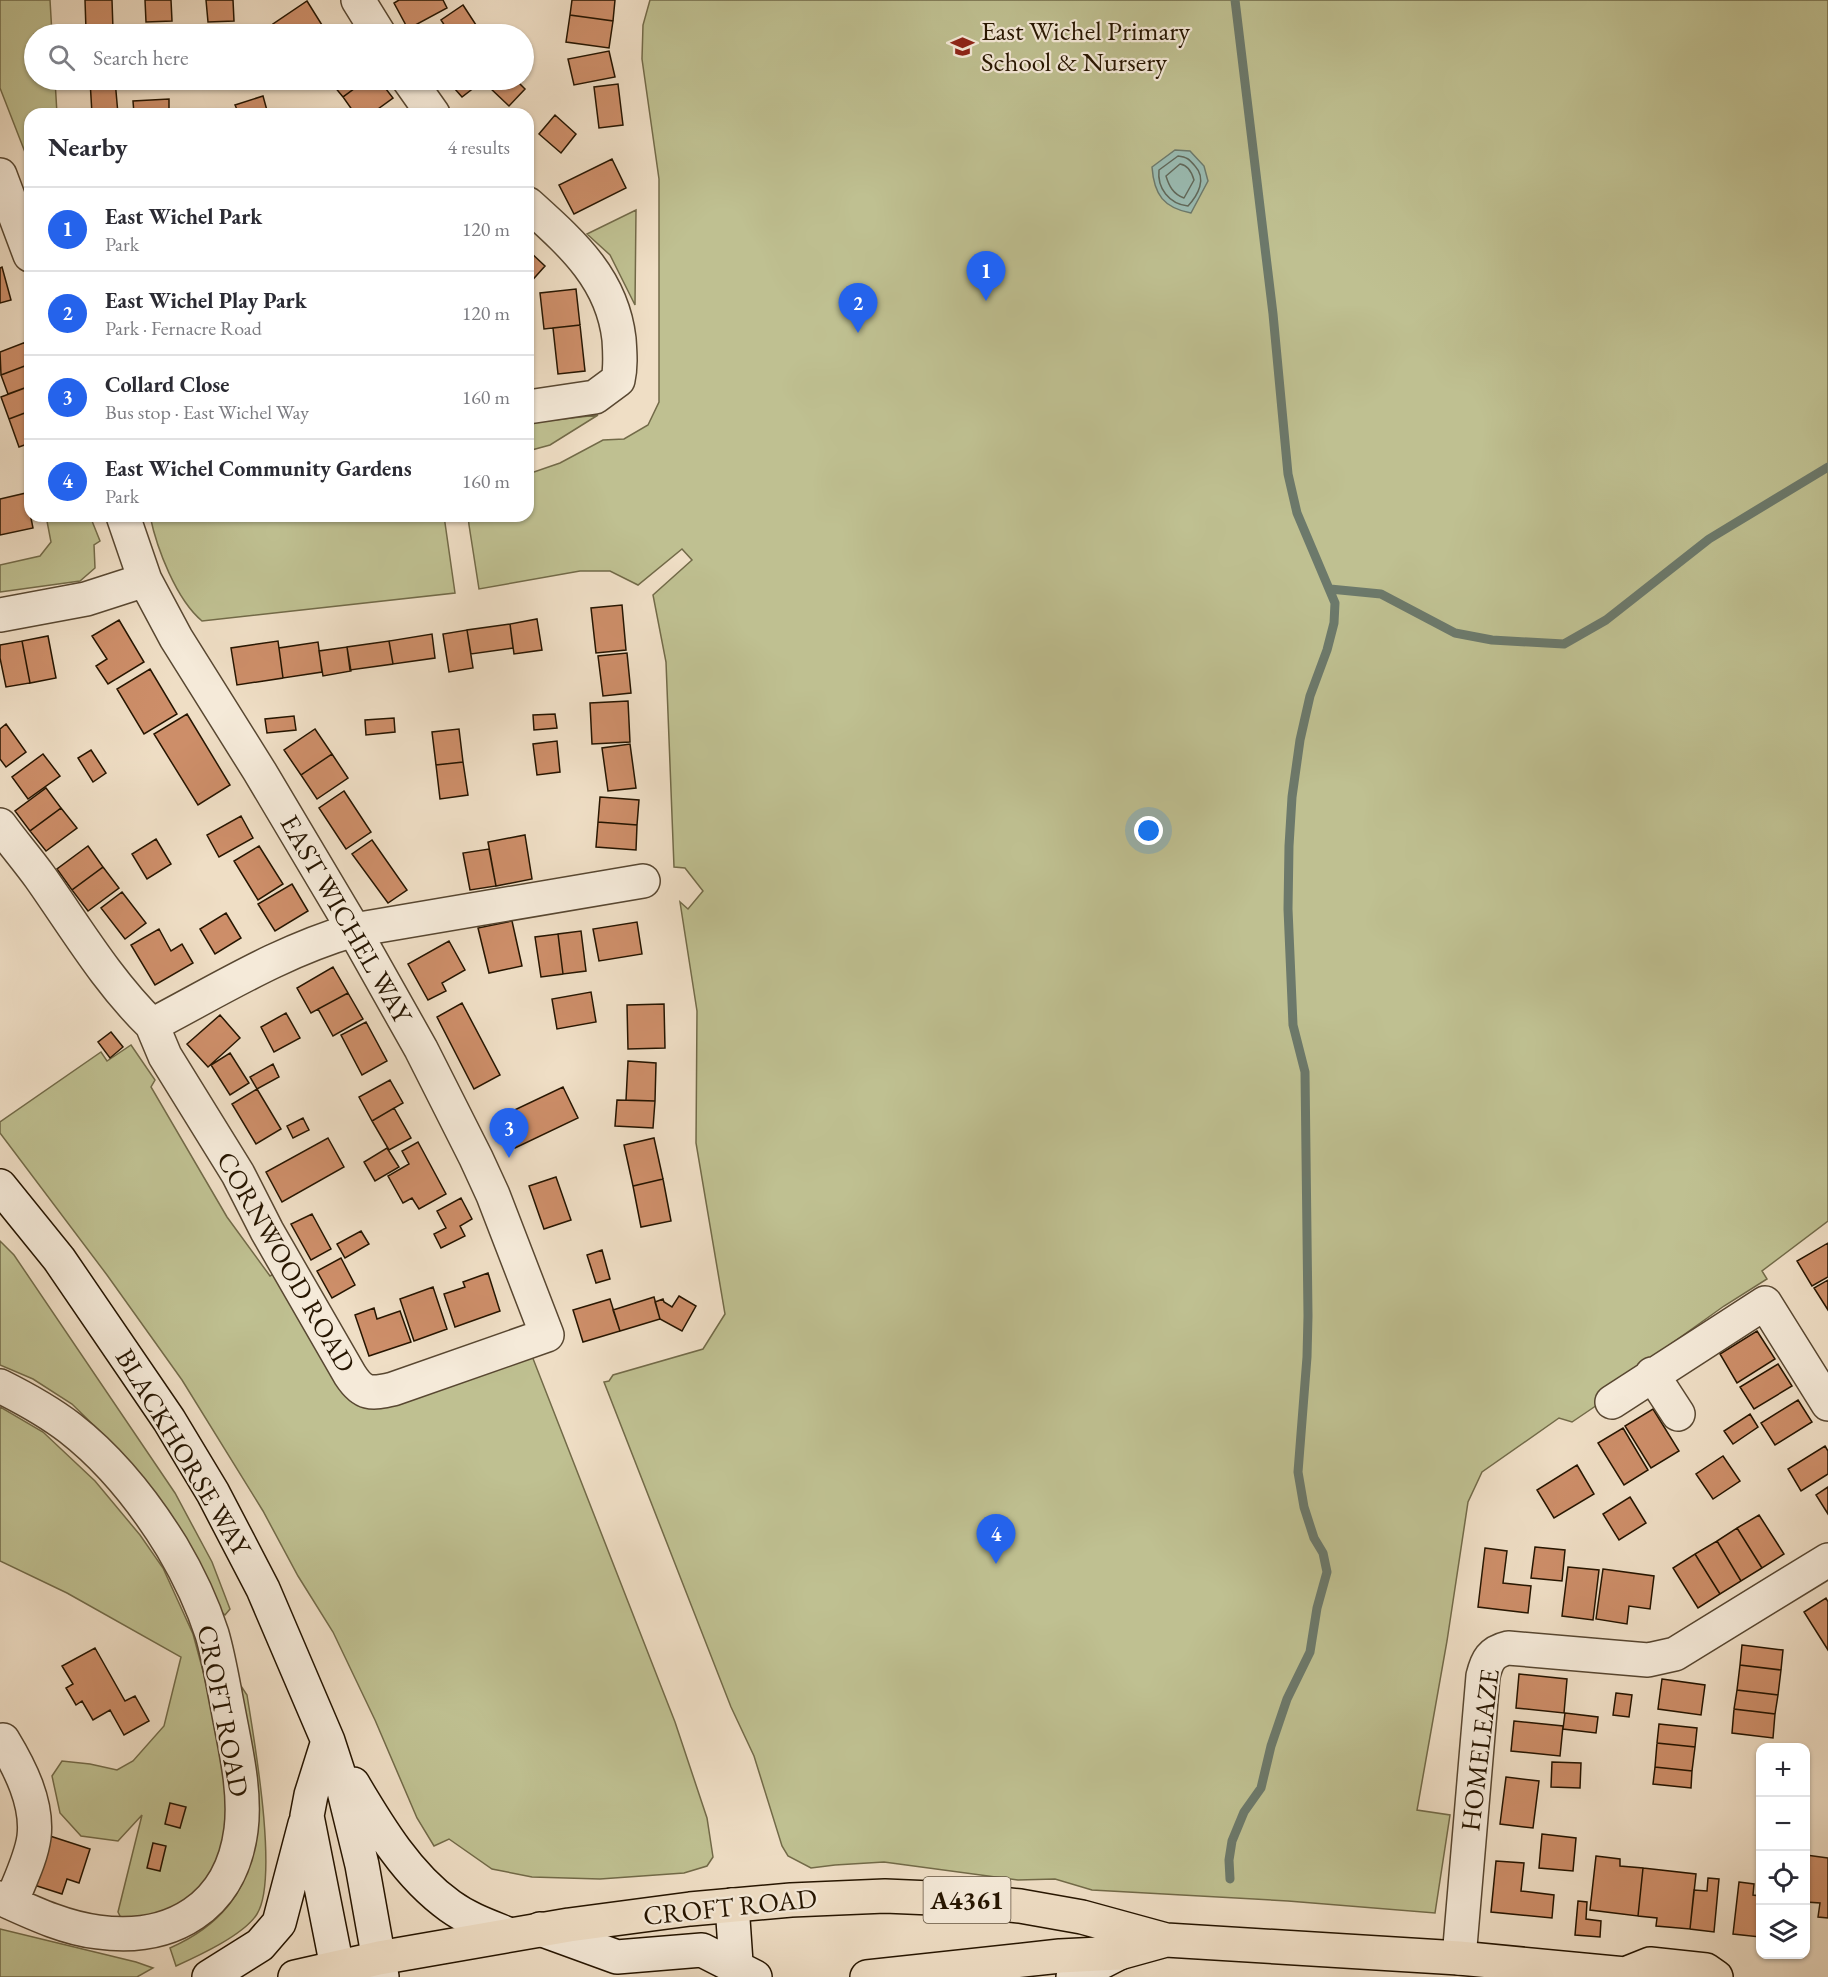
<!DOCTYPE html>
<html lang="en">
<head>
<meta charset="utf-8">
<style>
	body { margin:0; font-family:"EB Garamond",serif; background:#f7f7f7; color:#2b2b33 }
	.controls { position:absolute; right:18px; bottom:18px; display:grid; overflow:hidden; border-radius:12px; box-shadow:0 2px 4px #0004 }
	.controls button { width:54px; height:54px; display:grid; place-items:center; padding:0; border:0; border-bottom:2px solid #e1e1e2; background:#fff; color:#2b2b33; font:30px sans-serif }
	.you { position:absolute; left:1149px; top:831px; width:21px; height:21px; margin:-15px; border:4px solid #fff; border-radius:50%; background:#1a73e8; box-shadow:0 0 0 9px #1a73e833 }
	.badge { display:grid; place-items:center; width:39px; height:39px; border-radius:50%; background:#2563eb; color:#fff; font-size:20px; font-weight:700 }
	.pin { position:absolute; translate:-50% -50px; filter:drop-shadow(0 2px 3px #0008) }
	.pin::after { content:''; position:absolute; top:32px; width:21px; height:18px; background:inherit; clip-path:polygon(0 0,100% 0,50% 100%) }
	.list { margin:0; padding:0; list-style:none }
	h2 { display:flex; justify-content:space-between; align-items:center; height:78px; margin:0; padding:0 24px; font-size:26px }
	h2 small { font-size:20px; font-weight:400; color:#7c7c81 }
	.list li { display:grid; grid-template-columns:39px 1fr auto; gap:18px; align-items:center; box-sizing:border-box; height:84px; padding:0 24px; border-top:2px solid #e1e1e2 }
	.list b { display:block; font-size:22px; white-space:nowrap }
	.list p { margin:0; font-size:20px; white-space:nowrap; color:#7c7c81 }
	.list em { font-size:20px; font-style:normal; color:#7c7c81 }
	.icon { flex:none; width:33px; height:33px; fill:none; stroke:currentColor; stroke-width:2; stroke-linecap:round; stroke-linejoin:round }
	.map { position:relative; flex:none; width:1828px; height:1977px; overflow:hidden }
	.search { position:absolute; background:#fff; box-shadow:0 2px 4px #0004; left:24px; top:24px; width:510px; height:66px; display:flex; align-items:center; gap:15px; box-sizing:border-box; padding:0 21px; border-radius:33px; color:#7c7c81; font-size:22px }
	.panel { position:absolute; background:#fff; box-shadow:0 2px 4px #0004; left:24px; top:108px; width:510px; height:414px; border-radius:18px }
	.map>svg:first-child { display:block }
	.green { fill:#bfc091; stroke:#726a48; stroke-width:1.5 }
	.water { fill:#9abcb3; stroke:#6c796b; stroke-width:1.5 }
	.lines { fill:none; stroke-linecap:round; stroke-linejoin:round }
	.shore { stroke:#60685a; stroke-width:1.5 }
	.stream { stroke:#6c796b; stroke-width:9 }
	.building { fill:#cd8e69; stroke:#261500; stroke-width:1.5 }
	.street-casing { stroke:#584731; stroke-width:36 }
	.secondary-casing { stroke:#261500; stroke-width:36 }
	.primary-casing { stroke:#261500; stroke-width:36 }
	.street { stroke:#f5ead9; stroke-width:33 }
	.secondary { stroke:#f5ead9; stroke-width:33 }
	.primary { stroke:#efdec5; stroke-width:33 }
	.labels { text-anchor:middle; stroke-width:4.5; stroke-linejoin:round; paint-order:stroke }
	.shield { fill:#f5ead9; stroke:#645541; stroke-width:1.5 }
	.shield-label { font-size:26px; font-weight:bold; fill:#261500 }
	.poi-label { font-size:27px; fill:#261500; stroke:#f5ead9; text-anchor:start }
	.street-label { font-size:27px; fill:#261500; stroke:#f5ead9 }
</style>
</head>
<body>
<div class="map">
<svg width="1828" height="1977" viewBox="0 0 1828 1977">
	<rect width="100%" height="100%" fill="#efdec5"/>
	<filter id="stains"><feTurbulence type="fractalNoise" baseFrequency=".00333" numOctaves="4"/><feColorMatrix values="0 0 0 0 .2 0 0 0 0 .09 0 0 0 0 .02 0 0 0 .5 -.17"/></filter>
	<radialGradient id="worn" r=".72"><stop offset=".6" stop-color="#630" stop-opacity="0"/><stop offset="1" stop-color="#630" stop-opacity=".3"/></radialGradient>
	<path class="green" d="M0,0H50L52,34H34V80H55L57,114H30V165L0,88Z
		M650,0H1828V1221L1762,1271L1767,1279L1724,1306L1601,1394L1603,1401L1572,1422L1559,1418L1482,1472L1468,1502L1447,1641L1417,1810L1450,1815L1435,1913L1288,1901L1092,1890L1055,1879L1018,1880L884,1862L835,1865L811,1868L788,1856L782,1846L754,1756L731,1707L604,1382L609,1381L613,1375L703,1349L725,1314L696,1143L697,1011L680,902L688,909L703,891L685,868L674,867L666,662L653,595L692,560L682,549L638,585L610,571H580L479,589L469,525L468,516H528V474L560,463L603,440L624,439L648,425L659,402V179L642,59L643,25Z
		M636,210L635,305L610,255L587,234Z
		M598,415L550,445L528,451V423Z
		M46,516H90L100,541L94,545L95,568L80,581L0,592V565L40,556L51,542Z
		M150,516H444L455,593L202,621C176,599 157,549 150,516Z
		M131,1045L155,1080L151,1087L227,1217L270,1276L277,1272L343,1390L532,1356L675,1722L707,1818L713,1857L707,1866L684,1873L600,1879L532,1877L492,1869L449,1839L434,1846L417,1818L375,1720L333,1632L298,1576L263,1511L182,1380L107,1275L0,1133V1122L101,1052L107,1061Z
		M0,1241L14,1255L175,1493L212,1562L230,1609L225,1615L217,1608L163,1506L122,1453L72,1404L33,1379L0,1365Z
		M0,1407L43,1432L95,1481L140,1535L163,1568L193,1634L203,1671L224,1765L228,1803L225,1855L192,1902L124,1924L118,1912L142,1815L118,1841L81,1836L60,1813L52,1776L62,1761L90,1764L117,1770L133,1761L164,1726L181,1657L67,1593L0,1561Z
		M241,1686L247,1695C254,1739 279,1879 257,1914C244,1935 198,1956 176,1966L170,1948C288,1896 255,1788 241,1686Z
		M0,1929L136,1962L153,1968L137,1977H0Z"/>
	<path class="water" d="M1175,150L1190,151L1204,166L1208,181L1191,213C1164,208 1154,195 1152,167Z"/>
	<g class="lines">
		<path class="shore" d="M1178,156C1187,157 1189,159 1195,166C1207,179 1198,195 1188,206C1169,204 1157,188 1159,170Z
			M1180,164C1188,165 1192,173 1194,180L1184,198C1173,194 1169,186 1166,176Z"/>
		<path class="stream" d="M1330,589L1381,594L1455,633L1492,640L1564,644L1606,620L1709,539L1828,467
			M1230,1879L1229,1860L1232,1841L1244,1812L1261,1788L1271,1746L1287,1699L1310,1652L1317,1608L1327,1572L1323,1553L1314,1538L1304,1507L1298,1472L1307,1357L1308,1316L1305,1072L1293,1025L1288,909L1289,846L1292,797L1300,740L1310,696L1327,650L1334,623L1335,603L1297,513L1288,474L1273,314L1235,0"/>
	</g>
	<path class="building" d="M85,0H112L113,30H86Z
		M145,0H171L172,21L146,22Z
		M206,0H233L234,21L208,22Z
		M399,0H443L447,8L408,29L394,3Z
		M572,0H615L613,21L570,15Z
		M307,1L322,25L308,34H280L273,24Z
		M463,5L478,28L468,34H450L441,20Z
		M570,15L613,21L609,48L566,42Z
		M322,25L329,34H308Z
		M609,51L615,77L574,85L568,59Z
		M90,80H115L118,114H92Z
		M213,80H240V84L213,86Z
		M329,80H366L343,97Z
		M366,80H379L393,98L371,114H355L343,97Z
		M447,80H484L462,97Z
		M496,80H516L525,89L509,106L489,87Z
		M618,84L623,125L599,128L594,87Z
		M263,96L268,114H239L235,105Z
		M169,99V114H134L133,101Z
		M555,115L576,134L561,153L539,134Z
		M612,159L626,188L574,214L559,185Z
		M529,251L545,266L528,285V253Z
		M2,267L11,300L0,303V268Z
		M576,289L580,325L544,329L540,293Z
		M580,325L585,371L558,374L553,328Z
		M26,342L30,354V364L1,375L0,352Z
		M30,364V386L8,394L1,375Z
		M30,386V411L9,419L1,397Z
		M30,411V443L19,447L9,419Z
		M26,493L33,528L0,535V499Z
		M622,605L626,650L596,653L591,608Z
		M537,619L542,650L514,654L510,624Z
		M119,620L144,662L108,684L96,666L107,659L92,636Z
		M510,624L513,648L471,654L467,630Z
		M467,630L473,668L449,672L443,634Z
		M432,634L435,658L393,664L389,641Z
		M48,636L56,678L30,683L22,641Z
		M22,641L30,683L6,687L0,658V645Z
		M278,641L283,678L237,685L231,648Z
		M389,641L393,664L350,670L347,647Z
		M318,642L322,672L283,678L279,648Z
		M347,647L351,671L323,676L319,651Z
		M627,653L631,693L603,696L598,656Z
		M150,669L177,714L144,734L117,689Z
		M628,701L630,742L592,744L590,703Z
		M187,714L230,785L198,805L154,734Z
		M555,714L557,728L534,730L533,715Z
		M294,716L296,730L267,733L265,719Z
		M394,718L395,732L366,735L365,720Z
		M6,724L26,752L6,767L0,759V729Z
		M315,729L332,754L301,775L284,750Z
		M459,729L463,762L436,765L432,732Z
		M557,741L560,772L537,775L533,744Z
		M630,744L636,788L608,791L602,748Z
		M91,750L106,773L93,782L78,758Z
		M43,754L60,776L28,799L12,777Z
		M332,754L348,778L317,799L301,775Z
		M463,762L468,795L440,799L436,765Z
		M46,788L61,808L30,831L15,811Z
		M344,791L371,832L346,849L319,808Z
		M600,797L639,800L637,825L598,822Z
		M61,808L77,828L46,851L30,831Z
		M241,816L253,838L219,857L207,835Z
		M598,822L637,825L636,850L596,847Z
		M525,835L532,879L496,886L488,842Z
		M156,839L171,864L147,879L132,854Z
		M372,840L407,890L388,903L352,854Z
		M88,846L103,867L72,890L57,869Z
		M259,846L283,884L258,900L234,861Z
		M489,849L496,886L470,890L463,853Z
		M103,867L119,888L88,911L72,890Z
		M292,884L308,911L275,931L258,904Z
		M122,892L146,923L125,939L101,908Z
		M226,913L241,938L215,954L200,929Z
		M512,921L522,966L489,973L478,928Z
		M637,922L642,954L599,961L593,929Z
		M159,929L171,951L182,944L193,963L155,985L131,945Z
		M581,931L586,971L563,974L558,934Z
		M558,934L563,974L541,977L535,937Z
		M449,941L465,970L442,983L446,991L428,1000L408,964Z
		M333,967L348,993L311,1013L297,988Z
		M591,992L596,1022L557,1029L552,999Z
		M348,993L363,1019L333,1036L318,1009Z
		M462,1003L500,1075L474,1089L437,1017Z
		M664,1004L665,1048L628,1049L627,1005Z
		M286,1013L300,1038L274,1052L261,1027Z
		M220,1015L240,1038L208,1067L187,1044Z
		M366,1022L387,1061L362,1075L341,1035Z
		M111,1032L123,1047L110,1058L98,1042Z
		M230,1053L249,1083L230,1095L211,1065Z
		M628,1061L656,1063L655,1101L626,1100Z
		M273,1064L279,1077L257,1089L250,1077Z
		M390,1080L403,1103L372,1121L359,1097Z
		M563,1087L578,1118L515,1148L500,1117Z
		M257,1089L281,1129L256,1144L232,1104Z
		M617,1100L655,1101L653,1128L615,1126Z
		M394,1108L411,1138L389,1150L372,1121Z
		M303,1118L309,1130L293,1138L287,1126Z
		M328,1138L344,1167L282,1202L266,1172Z
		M654,1138L663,1179L633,1186L624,1145Z
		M418,1142L446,1194L419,1209L412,1198L403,1203L388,1176L409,1164L402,1151Z
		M387,1148L399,1167L375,1181L364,1162Z
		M556,1177L571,1220L544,1229L529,1186Z
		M663,1179L671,1221L641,1227L633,1186Z
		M461,1198L472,1219L460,1226L465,1236L441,1248L434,1234L446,1228L437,1211Z
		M312,1214L331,1249L311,1260L291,1224Z
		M361,1231L369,1244L345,1258L337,1244Z
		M1828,1243V1277L1812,1286L1797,1261Z
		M602,1250L610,1279L596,1283L587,1255Z
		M341,1258L355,1285L332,1298L317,1271Z
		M488,1273L500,1311L455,1327L444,1294L465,1287L463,1282Z
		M1828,1280V1310L1814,1288Z
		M433,1287L447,1329L414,1341L400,1299Z
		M679,1296L696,1306L682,1331L660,1319L655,1302L663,1299L664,1302L672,1307Z
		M654,1297L660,1319L620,1331L613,1310Z
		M610,1299L620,1331L583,1342L573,1310Z
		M374,1308L377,1319L400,1311L411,1342L369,1356L355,1315Z
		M1757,1331L1775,1359L1737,1383L1720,1354Z
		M1778,1364L1792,1386L1754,1409L1740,1387Z
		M1798,1400L1812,1422L1775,1445L1761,1423Z
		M1653,1409L1679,1451L1651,1468L1625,1426Z
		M1750,1414L1758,1427L1733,1444L1724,1431Z
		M1623,1428L1648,1470L1624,1485L1598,1443Z
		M1825,1446L1828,1451V1474L1801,1491L1788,1469Z
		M1723,1456L1740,1481L1713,1499L1696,1474Z
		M1577,1465L1594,1494L1554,1518L1537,1490Z
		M1828,1487V1514L1816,1495Z
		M1630,1497L1646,1523L1619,1540L1603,1514Z
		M1759,1515L1784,1554L1762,1568L1737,1528Z
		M1737,1528L1762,1568L1741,1581L1717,1541Z
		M1717,1541L1741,1581L1720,1594L1695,1554Z
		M1535,1547L1565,1550L1562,1581L1531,1578Z
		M1485,1548L1507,1551L1503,1583L1531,1586L1528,1613L1478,1607Z
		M1695,1554L1720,1594L1698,1608L1673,1568Z
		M1568,1567L1599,1570L1593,1620L1562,1616Z
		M1603,1569L1654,1576L1650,1609L1629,1606L1627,1624L1596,1619Z
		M1826,1598L1828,1602V1650L1804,1612Z
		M1742,1645L1783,1650L1781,1670L1740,1665Z
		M95,1648L125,1701L135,1696L149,1721L124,1735L110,1710L93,1720L82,1701L76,1705L66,1688L73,1684L62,1666Z
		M1740,1665L1781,1670L1778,1695L1737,1690Z
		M1519,1674L1567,1679L1564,1713L1516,1708Z
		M1662,1679L1705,1685L1701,1715L1658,1709Z
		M1737,1690L1778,1695L1775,1714L1734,1709Z
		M1616,1693L1632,1695L1629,1717L1613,1715Z
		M1734,1709L1775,1714L1773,1738L1732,1733Z
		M1565,1713L1598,1717L1596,1733L1563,1729Z
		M1514,1721L1563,1726L1560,1756L1511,1751Z
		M1659,1724L1697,1728L1695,1747L1657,1743Z
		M1657,1743L1695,1747L1692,1771L1655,1767Z
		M1552,1762L1581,1763L1580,1788L1551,1787Z
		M1655,1767L1692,1771L1691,1788L1653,1784Z
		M1506,1777L1539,1781L1533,1828L1500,1824Z
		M170,1803L186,1807L180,1828L165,1824Z
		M1542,1834L1576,1838L1573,1871L1539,1868Z
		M50,1836L90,1849L79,1883L67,1879L62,1894L34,1885Z
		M153,1843L166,1846L160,1871L147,1868Z
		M1806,1855L1828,1858V1918L1818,1917L1820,1903L1806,1902Z
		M1596,1856L1620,1859V1866L1643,1868L1638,1916L1590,1910Z
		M1496,1861L1524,1863L1521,1891L1554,1895L1552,1918L1491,1912Z
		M1643,1868L1696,1874L1690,1929L1656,1926L1657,1918L1638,1916Z
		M1708,1878L1719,1879L1714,1932L1690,1929L1694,1890L1707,1891Z
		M1739,1882L1754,1884L1753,1895L1760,1896V1937L1733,1934Z
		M1578,1901L1587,1902L1586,1919L1601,1921L1600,1937L1575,1935Z"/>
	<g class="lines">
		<defs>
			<path id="street" d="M358,0L379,34
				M409,80L433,114
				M0,175L30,255
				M528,204C571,243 612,278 619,339C620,354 621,366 618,380L595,397L528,407
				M123,516L145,580L176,638L260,772L354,930L421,1049L476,1158L493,1195L547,1335L393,1389C371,1394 363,1395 350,1375L267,1231L238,1174L165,1056L152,1025
				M0,615L86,599L145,580
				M0,825C13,843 27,859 40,877C76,928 107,981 152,1025C219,990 281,951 354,930L643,881
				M1652,1374L1678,1414
				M0,1386C24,1398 48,1411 70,1428C111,1460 145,1503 172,1547C188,1574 202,1603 212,1634C219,1658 223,1684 228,1709C235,1747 246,1791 241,1830C231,1907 172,1942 98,1932C64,1928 31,1912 0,1898
				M1612,1402L1765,1303L1828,1404
				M3,1740C20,1768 38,1803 34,1837C31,1859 19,1882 11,1903
				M1459,1958L1483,1676C1487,1660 1491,1652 1508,1648L1648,1660L1675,1654L1828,1560"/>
			<path id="secondary" d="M0,1186L59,1259L169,1420L213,1493L263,1589L328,1741L343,1787L362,1865L382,1977
				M328,1741L311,1795L307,1816L339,1977
				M353,1784C379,1828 408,1876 450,1906C468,1919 488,1926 508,1934
				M732,1905L737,1977
				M540,1929L617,1957L702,1950L755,1977
				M209,1977L260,1945L279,1923L305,1824
				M1073,1977L1119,1953"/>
			<path id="primary" d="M295,1977L379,1958L569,1925L690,1909L791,1900L885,1896L955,1899L1020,1906L1082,1917L1166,1940L1459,1958L1625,1974L1650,1964L1706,1970L1716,1977
				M867,1977L1060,1956L1119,1953L1166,1940"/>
		</defs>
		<use href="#street" class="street-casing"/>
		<use href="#secondary" class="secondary-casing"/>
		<use href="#primary" class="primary-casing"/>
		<use href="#street" class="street"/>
		<use href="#secondary" class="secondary"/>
		<use href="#primary" class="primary"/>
	</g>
	<defs>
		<symbol id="school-bare" viewBox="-9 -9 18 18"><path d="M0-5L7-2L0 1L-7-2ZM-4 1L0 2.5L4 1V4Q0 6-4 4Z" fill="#8f2418" stroke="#f5ead9" stroke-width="2.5" paint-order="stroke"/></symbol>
	</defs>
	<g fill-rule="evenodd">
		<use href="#school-bare" x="946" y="30" width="33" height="33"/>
	</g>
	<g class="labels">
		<rect class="shield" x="923.5" y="1877" width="87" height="46" rx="4.5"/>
		<g class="shield-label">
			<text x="967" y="1909">A4361</text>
		</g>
		<g class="poi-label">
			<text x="981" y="40">East Wichel Primary<tspan x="981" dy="31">School &amp; Nursery</tspan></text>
		</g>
		<g class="street-label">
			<text transform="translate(346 919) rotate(60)" y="9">EAST WICHEL WAY</text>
			<text transform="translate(286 1262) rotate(60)" y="9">CORNWOOD ROAD</text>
			<text transform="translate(183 1452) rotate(59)" y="9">BLACKHORSE WAY</text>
			<text transform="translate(223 1711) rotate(79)" y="9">CROFT ROAD</text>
			<text transform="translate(1480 1750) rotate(-83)" y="9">HOMELEAZE</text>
			<text transform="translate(730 1907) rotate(-6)" y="9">CROFT ROAD</text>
		</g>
	</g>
	<rect width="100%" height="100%" filter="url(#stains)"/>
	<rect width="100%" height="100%" fill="url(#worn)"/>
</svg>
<div class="controls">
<button>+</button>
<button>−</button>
<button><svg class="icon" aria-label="locate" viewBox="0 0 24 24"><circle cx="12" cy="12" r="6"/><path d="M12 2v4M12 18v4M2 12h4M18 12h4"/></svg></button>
<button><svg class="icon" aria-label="layers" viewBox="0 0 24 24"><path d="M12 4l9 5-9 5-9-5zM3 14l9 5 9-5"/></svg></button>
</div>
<div class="you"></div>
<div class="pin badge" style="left:986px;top:301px">1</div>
<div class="pin badge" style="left:858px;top:333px">2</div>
<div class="pin badge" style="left:509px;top:1158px">3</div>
<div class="pin badge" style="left:996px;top:1564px">4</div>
<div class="search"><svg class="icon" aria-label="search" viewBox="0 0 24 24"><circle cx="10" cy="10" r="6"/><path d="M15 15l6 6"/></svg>Search here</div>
<section class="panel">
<h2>Nearby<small>4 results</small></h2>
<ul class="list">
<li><span class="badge">1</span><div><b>East Wichel Park</b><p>Park</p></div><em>120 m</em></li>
<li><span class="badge">2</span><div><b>East Wichel Play Park</b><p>Park · Fernacre Road</p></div><em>120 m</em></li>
<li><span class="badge">3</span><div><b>Collard Close</b><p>Bus stop · East Wichel Way</p></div><em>160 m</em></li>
<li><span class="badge">4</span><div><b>East Wichel Community Gardens</b><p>Park</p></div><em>160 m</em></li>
</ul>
</section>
</div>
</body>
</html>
